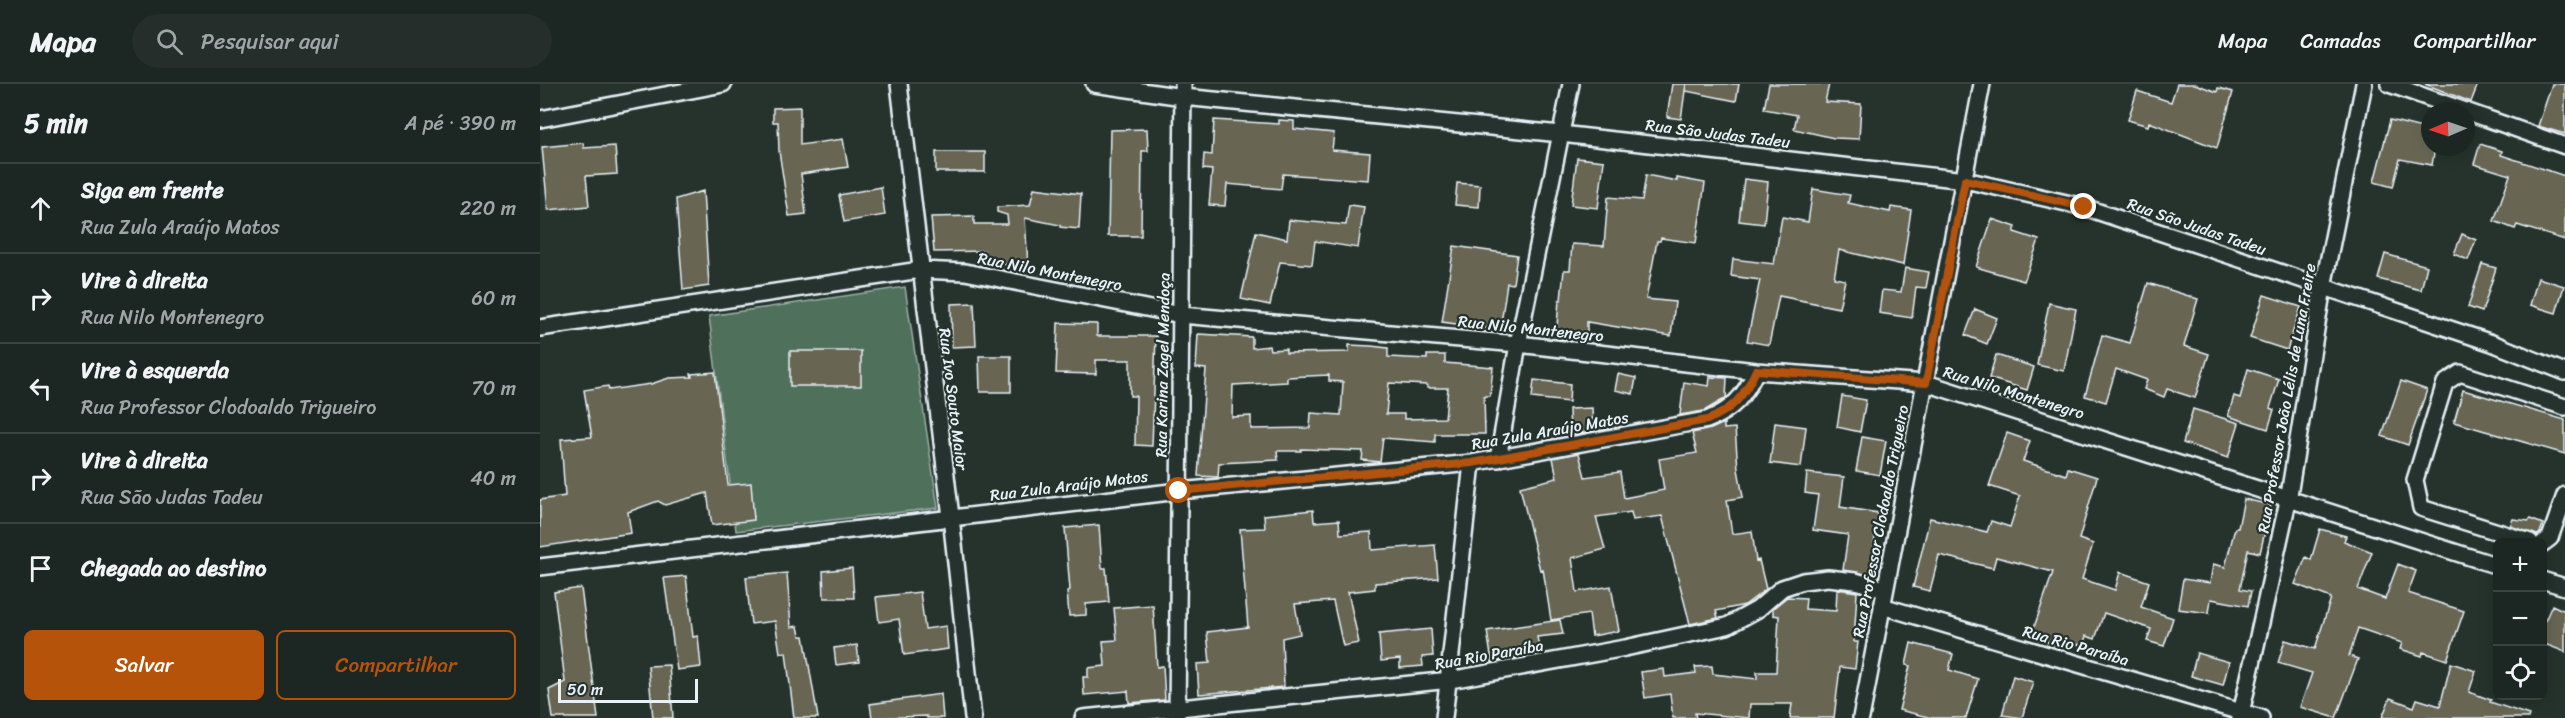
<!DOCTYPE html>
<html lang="pt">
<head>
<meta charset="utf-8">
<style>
	body { margin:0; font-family:Sriracha,sans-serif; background:#252e2a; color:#f1f3f6 }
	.controls { position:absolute; right:18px; bottom:18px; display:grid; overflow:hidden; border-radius:9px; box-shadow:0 3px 15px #0003 }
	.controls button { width:54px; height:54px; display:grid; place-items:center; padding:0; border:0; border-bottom:2px solid #3a4340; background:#1c2622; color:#f1f3f6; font:30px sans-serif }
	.compass { position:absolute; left:1881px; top:18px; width:54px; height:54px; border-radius:50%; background:#1c2622; box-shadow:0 3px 15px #0003; rotate:268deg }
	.scale { position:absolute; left:18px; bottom:15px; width:140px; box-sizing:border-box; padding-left:6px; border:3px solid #e8f1f8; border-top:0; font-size:16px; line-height:21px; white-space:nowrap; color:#e8f1f8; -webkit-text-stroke:4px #26332d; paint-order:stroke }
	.stop { position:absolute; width:18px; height:18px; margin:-14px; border:4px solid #b45309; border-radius:50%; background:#fff }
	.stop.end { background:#b45309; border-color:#fff; box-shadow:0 2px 6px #0008 }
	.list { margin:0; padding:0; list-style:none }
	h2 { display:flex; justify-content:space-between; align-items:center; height:78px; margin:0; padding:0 24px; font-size:26px }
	h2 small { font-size:20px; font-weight:400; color:#a0a5a5 }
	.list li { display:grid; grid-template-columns:39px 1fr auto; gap:18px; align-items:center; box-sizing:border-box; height:90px; padding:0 24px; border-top:2px solid #3a4340 }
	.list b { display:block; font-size:22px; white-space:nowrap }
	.list p { margin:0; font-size:20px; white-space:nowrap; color:#a0a5a5 }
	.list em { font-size:20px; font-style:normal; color:#a0a5a5 }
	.actions { display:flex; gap:12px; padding:18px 24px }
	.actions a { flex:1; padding:14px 0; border:2px solid #b45309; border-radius:9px; text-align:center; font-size:21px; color:#b45309 }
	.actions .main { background:#b45309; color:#fff }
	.icon { flex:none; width:33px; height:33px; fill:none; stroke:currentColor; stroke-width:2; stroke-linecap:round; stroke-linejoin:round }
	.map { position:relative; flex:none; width:2025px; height:634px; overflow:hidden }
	header { display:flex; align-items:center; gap:36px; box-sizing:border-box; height:84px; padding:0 30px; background:#1c2622; border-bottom:2px solid #3a4340 }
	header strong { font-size:28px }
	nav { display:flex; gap:33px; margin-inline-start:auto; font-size:21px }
	.search { width:420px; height:54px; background:#252e2a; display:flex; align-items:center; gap:15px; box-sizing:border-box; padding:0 21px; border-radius:33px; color:#a0a5a5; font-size:22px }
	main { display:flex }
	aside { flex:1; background:#1c2622 }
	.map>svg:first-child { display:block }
	.green { fill:#50715c; stroke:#9cb1aa; stroke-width:1.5 }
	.building { fill:#686652; stroke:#e8f1f8; stroke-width:1.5; fill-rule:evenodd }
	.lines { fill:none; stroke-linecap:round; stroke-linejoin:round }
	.minor-casing { stroke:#e8f1f8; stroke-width:20 }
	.minor { stroke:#26332d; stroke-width:15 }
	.route { stroke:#b45309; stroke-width:8 }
	.labels { text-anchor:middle; stroke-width:4.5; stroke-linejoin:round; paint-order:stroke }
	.street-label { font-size:16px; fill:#e8f1f8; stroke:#26332d }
</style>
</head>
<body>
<header>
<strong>Mapa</strong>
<div class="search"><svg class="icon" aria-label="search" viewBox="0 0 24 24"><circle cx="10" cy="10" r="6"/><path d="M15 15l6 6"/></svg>Pesquisar aqui</div>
<nav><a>Mapa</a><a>Camadas</a><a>Compartilhar</a></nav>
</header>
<main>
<aside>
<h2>5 min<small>A pé · 390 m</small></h2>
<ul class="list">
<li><svg class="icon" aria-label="ahead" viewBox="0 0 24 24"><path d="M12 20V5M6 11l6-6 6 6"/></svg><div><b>Siga em frente</b><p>Rua Zula Araújo Matos</p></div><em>220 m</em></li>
<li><svg class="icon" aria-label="right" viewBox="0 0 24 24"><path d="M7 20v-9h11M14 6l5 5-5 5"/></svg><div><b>Vire à direita</b><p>Rua Nilo Montenegro</p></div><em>60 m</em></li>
<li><svg class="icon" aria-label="left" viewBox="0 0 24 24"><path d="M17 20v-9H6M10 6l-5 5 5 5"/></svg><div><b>Vire à esquerda</b><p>Rua Professor Clodoaldo Trigueiro</p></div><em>70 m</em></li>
<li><svg class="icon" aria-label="right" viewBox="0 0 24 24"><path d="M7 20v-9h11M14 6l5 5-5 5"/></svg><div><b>Vire à direita</b><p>Rua São Judas Tadeu</p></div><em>40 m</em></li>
<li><svg class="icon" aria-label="arrive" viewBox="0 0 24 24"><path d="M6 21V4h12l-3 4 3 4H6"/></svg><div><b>Chegada ao destino</b></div></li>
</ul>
<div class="actions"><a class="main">Salvar</a><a>Compartilhar</a></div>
</aside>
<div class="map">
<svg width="2025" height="634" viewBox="0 0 2025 634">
	<rect width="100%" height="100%" fill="#26332d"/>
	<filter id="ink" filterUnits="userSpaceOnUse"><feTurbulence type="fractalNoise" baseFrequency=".0167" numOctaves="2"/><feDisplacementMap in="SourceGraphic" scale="12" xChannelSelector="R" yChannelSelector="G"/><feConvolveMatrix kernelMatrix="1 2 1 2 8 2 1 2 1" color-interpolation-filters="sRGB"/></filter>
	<g filter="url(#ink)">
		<path class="green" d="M365,203L398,424L196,447L169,232Z"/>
		<path class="building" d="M1132,0H1146L1141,35L1127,33Z
			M1146,0H1199L1196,17L1146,7Z
			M1229,0H1289L1285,18L1321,20L1319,55L1294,54L1254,45L1257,31L1224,25Z
			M1637,0H1655L1677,8L1678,4L1693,8L1677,64L1609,38L1608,42L1588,36L1597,7L1631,18Z
			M1885,0H1938L1931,18Z
			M2012,0H2025V50L1998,42Z
			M260,23V61L303,55L308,83L261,90L266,130L249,132L239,67L238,38H233V24Z
			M674,36L739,40V36L754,37V45L794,49L792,66L830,69L828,96L743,90L741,105L687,100L685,122L669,121L672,86L663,85L664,70L672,71Z
			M1850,36L1890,46V63H1895L1892,81L1860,75L1853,103L1834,98Z
			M607,45L608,67H602L601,152H568L570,46Z
			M43,59L44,64L75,62L77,90L46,92L49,122L8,126L2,63Z
			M1940,60L1962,67L1961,71L2025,92V156L1977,141L1975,145L1954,137L1970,91L1934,80Z
			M396,68H445V88H396Z
			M1037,74L1064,77L1058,124L1031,121Z
			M1106,91L1137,97V94L1165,99L1156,159L1121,154L1120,157H1117L1106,215L1135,218L1131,252L1047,238V254L1016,255L1019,216H1021L1024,186H1030L1032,160L1064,162L1068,113L1102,116Z
			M1204,95L1228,98L1224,140L1199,137Z
			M917,99L940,101L939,123L915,121Z
			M341,103L345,131L304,138L299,111Z
			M494,104L541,110L539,145L520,143V141L485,134L488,182L444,179V167L394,168L391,133L434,132V140H468L467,131L457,128V123L490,121Z
			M1273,105L1310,111L1308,119L1350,128L1351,123L1371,126L1363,181L1299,166L1294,194L1305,196L1299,224L1239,212L1229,261L1207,257L1220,196L1191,192L1193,175L1234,180L1242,133L1268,138Z
			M163,107L169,202L143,206L136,115Z
			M809,121L824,123L818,164L775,157L772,181L740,178L730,221L701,215L716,148L747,155L749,136L806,141Z
			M1452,135L1476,143L1474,148L1499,156L1484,197L1436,183Z
			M1922,150L1936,156L1928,176L1914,170Z
			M914,162L977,171L973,200L967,199L960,246L902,238Z
			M1845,170L1887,182L1881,206L1838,195Z
			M1942,180L1956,184L1942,228L1928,223Z
			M1365,184L1389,188L1386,204L1376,203L1372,234L1339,229L1342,206L1361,208Z
			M1998,194L2024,202L2016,229L1990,221Z
			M1608,199L1658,215L1644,262L1669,270L1655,314L1627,305L1624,313L1604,305L1607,296L1576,285L1566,318L1545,312L1562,251L1590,259Z
			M1724,211L1761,223L1747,266L1710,254Z
			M434,219L436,262L412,263L411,220Z
			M1509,219L1536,225L1524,287L1497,281Z
			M1435,225L1457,234L1447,260L1425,251Z
			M518,239L557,240V252H616L612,362L595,361L596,312H590V276H556V290L516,289Z
			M658,250L712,253V264L729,262L730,266L746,265V269L809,268V261L831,262L848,264V273L887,275V271H905V279L953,283L950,312H944L945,350H895V358L843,354L840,378L822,376L823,367L761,365V367H737L738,376L679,379L678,393L658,392L666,285L656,284ZM789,291V297L803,298L801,331L771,329L770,344L711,345V332L692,333L693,301L747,298V293ZM849,299L887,301V304H908L905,334L864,335V330H846Z
			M250,267H321V302H250Z
			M1456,271L1494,283L1487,306L1449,294Z
			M439,272H471V308H440Z
			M1708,285L1739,295L1730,324L1734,326L1728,345L1688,332L1694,312L1700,314Z
			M175,288L188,401L211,399L214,436L172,441L167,409L125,421L118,417L88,428L91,449L0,463V416L25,412L21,355L52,353L44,306L68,302L69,306L111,300L129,294L152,293L151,290Z
			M1078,290L1096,294L1093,310L1075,306Z
			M1170,293L1187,294L1186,314L1164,327L1140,331L1144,298L1169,302Z
			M994,296L1030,300L1029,318L992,314Z
			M1861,297L1887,306L1868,361L1842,352Z
			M1923,306L2025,336V370L1914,338Z
			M1302,312L1326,316L1320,348L1297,343Z
			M1052,324L1053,347L1030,351L1029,325Z
			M1653,325L1699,339L1688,374L1643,359Z
			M1184,339V345L1195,344L1198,385L1203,413L1187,416L1192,450L1212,447L1216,477L1219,476L1226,505L1205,521L1176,527L1178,534L1150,540L1122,432L1093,436L1091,428L1056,433L1065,465L1032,474L1037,508L1071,502L1079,547L1052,552L1049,530L1011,536L1003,485L1000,486L980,403L1017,394L1013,374L1039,369L1045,393L1080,388L1084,414L1124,406L1119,375L1157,369L1152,349L1171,345Z
			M1235,339L1266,343L1261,383L1230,379Z
			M1467,349L1490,357L1483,377L1526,391L1528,384L1557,393L1539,455L1553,460L1542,495L1575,506L1580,488L1609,498L1601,523L1633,534L1624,562L1607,557L1611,545L1564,529L1555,555L1546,552L1543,562L1521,555L1518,562L1491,552L1513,488L1456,473L1453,484L1399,471L1390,507L1373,503L1390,434L1447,448L1451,437L1470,443L1480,412L1449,402Z
			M1322,353L1346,357L1340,391L1316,387Z
			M1267,389L1304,393L1300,423L1338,429L1334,462H1338L1334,492L1303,486L1308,451L1273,446L1278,411L1265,409Z
			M1704,415L1731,421L1720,469L1708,466L1700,505L1711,507L1708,522L1671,515L1669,529L1638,525L1643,495L1670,499L1673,480L1685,483L1695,444H1698Z
			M773,426L774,438L799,436L800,450L831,448L832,466L895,461L898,494L835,499V505L808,508L819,559L803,562L793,517L755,520L760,550L742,554L744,603L659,610L657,580L670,579L667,548L708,543L700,445L725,444L724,431Z
			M1973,435L1989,437L1990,435L2003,440L2000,449L1997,451L1970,442Z
			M559,441L562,484H566L569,518L546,520V531L529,532L527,507L530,506L525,444Z
			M1780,445L1806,452L1804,457L1832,468L1818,505L1845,515L1858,480L1876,487L1868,509L1924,527L1907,576L1883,568L1882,572L1860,565L1862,559L1818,544L1809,572L1818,575L1796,634L1760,623L1772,589L1738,579L1745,556L1775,565L1791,514L1755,500L1766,473L1771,476Z
			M312,484L314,514H284L283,487Z
			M247,489L251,543L258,542L260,552H264L278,634H254L246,568L240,569L235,537L211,540L206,493Z
			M146,492L153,553L158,552L161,583L137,586L124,494Z
			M41,504L58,634H13L9,606L25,598L14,508Z
			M1297,505L1317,508L1314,558H1318L1315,585L1300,583L1294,634H1250L1252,620H1210L1209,634L1155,629L1156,634H1133L1130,610L1105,614L1101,588L1124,585L1125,593L1156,589L1155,583L1172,582L1173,590L1217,595V588H1236L1239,532L1233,531V524L1247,513L1266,514L1265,525L1296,527Z
			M380,508L385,545L406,542L408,565L364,571L359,535L339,538L336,513Z
			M613,521L617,583L623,582L625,616L589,619L588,607L544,611L543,593H548V584L565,582L563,557L577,556L574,524Z
			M2012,521L2025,527V568L2002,559V544Z
			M1020,536L1023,550L997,553L1000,569L952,578L947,547Z
			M891,545L893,572L882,573L883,582L860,584V575L841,577L839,550Z
			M1371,559L1413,570L1409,586L1438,595L1426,634H1392L1359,626L1370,582L1366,581Z
			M317,561L319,578L296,581L294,564Z
			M1657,569L1689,578L1683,601L1651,592Z
			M1911,579L1936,587L1929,608L1951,616L1950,618L1989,631L1988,634H1842L1850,614L1874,623L1877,615L1900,622Z
			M129,581L133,634H113L108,582Z
			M1473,592L1493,598L1482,634L1462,631Z
			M401,610L403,634H387V632L332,634L330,620Z"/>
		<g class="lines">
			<defs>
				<path id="minor" d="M359,0L411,433L433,634
					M554,0L643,13L1021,50L1425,96L1544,123L1952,259L2025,288
					M1849,0L2025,62
					M0,35L183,0
					M0,244L380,186L425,188L641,231L978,260L1216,287L1386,299L1958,482
					M958,375L978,260L1031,0
					M1990,458L1881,424L1875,396L1905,299L1920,289L2025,323
					M2002,460L2010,454L2025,411
					M0,483L639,407L932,379L1167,336C1193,326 1205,311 1216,287
					M2002,496L2025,503
					M1342,522L1721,634
					M543,634L910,596L1085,564L1187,542L1218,525L1242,504L1263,497L1288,494L1315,497L1344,505
					M637,634L643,0
					M904,634L932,379
					M1321,634L1442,0
					M1700,634L1748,417L1783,203L1824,0"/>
			</defs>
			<use href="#minor" class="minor-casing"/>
			<use href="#minor" class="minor"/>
		</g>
	</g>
	<g class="lines" filter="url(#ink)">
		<path class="route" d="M639,407L932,379L1167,336C1193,326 1205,311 1216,286L1386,299L1425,96L1544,123"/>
	</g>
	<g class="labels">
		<g class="street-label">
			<text transform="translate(1178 49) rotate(7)" y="6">Rua São Judas Tadeu</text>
			<text transform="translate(1657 142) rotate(19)" y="6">Rua São Judas Tadeu</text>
			<text transform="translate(510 187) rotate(11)" y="6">Rua Nilo Montenegro</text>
			<text transform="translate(991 244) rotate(6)" y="6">Rua Nilo Montenegro</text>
			<text transform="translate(622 281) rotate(-89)" y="6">Rua Karina Zagel Mendoça</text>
			<text transform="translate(1474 308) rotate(17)" y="6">Rua Nilo Montenegro</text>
			<text transform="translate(1746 314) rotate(-80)" y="6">Rua Professor João Lélis de Luna Freire</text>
			<text transform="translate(414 315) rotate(83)" y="6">Rua Ivo Souto Maior</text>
			<text transform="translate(1010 346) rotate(-10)" y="6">Rua Zula Araújo Matos</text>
			<text transform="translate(529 401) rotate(-7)" y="6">Rua Zula Araújo Matos</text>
			<text transform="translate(1340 437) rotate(-79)" y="6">Rua Professor Clodoaldo Trigueiro</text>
			<text transform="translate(1536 561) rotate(16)" y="6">Rua Rio Paraíba</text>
			<text transform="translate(949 570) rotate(-10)" y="6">Rua Rio Paraíba</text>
		</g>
	</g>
</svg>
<div class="controls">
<button>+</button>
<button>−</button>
<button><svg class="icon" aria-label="locate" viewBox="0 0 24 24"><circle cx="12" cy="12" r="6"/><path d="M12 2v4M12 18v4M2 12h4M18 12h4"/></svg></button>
</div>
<svg class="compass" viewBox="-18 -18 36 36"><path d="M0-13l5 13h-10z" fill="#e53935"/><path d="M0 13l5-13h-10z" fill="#a0a5a5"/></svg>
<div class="scale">50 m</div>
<div class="stop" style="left:639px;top:407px"></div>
<div class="stop end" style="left:1544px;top:123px"></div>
</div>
</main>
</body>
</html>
